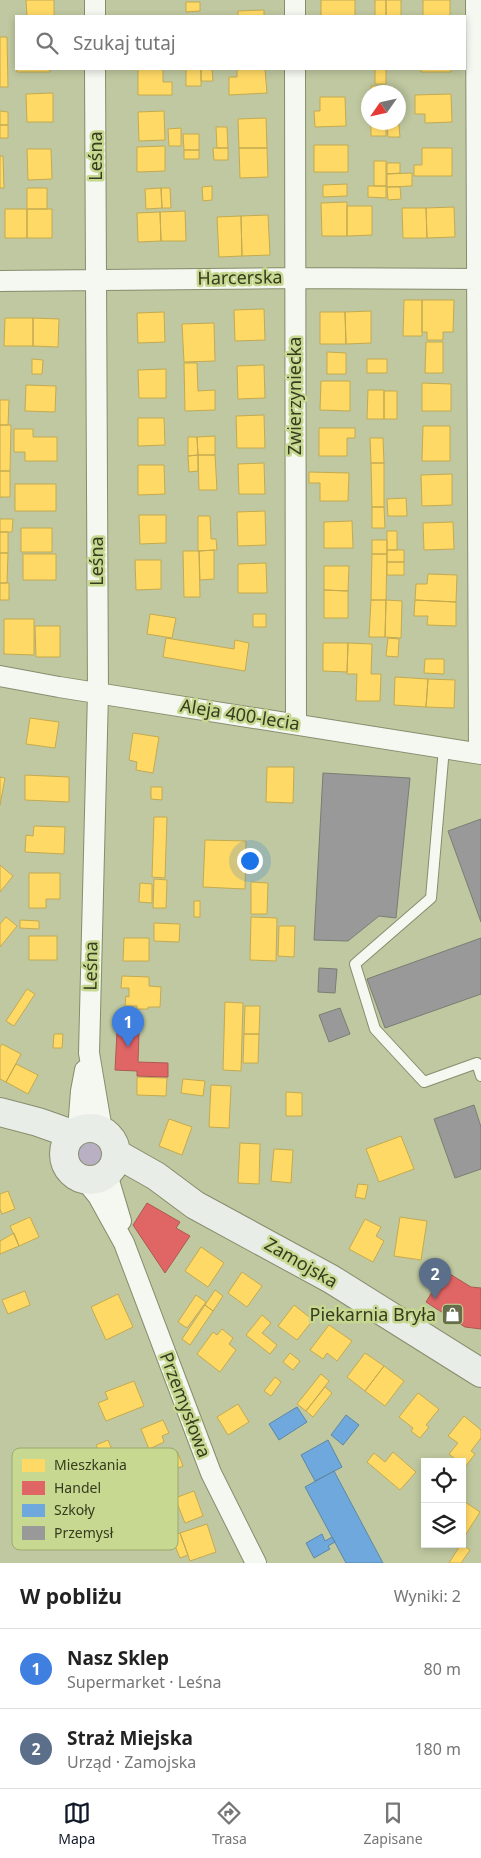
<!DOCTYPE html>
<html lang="pl">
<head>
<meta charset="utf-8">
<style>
	body { margin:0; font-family:"Noto Sans",sans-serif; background:#f2f2f2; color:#222 }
	.controls { position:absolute; right:15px; bottom:15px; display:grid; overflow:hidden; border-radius:0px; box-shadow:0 2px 8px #0003 }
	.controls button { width:45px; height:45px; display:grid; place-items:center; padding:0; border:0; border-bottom:1px solid #e0e0e0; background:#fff; color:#222; font:25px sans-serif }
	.compass { position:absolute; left:361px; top:85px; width:45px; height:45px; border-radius:50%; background:#fff; box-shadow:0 2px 8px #0003; rotate:236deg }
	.you { position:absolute; left:249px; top:860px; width:18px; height:18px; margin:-12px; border:4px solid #fff; border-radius:50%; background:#1a73e8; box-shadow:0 0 0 8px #1a73e833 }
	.badge { display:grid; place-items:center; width:32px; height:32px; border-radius:50%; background:#111827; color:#fff; font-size:16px; font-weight:700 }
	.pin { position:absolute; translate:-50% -41px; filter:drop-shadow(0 1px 2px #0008) }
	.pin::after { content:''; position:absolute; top:26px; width:18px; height:15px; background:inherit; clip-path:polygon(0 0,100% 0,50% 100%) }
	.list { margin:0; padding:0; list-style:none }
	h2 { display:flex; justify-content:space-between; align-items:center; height:65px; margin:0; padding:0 20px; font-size:21px }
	h2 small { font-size:16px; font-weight:400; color:#767676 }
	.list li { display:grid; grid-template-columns:32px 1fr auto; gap:15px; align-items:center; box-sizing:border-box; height:80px; padding:0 20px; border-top:1px solid #e0e0e0 }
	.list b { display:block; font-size:19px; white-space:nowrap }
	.list p { margin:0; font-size:16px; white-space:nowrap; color:#767676 }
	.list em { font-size:16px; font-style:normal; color:#767676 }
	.icon { flex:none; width:28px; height:28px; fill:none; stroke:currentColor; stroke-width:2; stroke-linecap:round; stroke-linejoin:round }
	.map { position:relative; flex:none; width:481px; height:1563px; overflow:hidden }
	.search { position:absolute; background:#fff; box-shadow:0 2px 8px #0003; left:15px; right:15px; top:15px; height:55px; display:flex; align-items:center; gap:12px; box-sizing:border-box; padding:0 18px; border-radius:0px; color:#767676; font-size:19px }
	.sheet { height:225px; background:#fff }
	nav { display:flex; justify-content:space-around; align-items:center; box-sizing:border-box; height:70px; border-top:1px solid #e0e0e0; background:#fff; font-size:14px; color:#767676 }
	nav a { display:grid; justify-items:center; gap:2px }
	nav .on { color:#111827 }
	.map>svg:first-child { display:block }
	.green { fill:#b9b0c4 }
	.homes { fill:#ffd966; stroke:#c3aa51 }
	.shops { fill:#e06666; stroke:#ad5951 }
	.schools { fill:#6fa8dc; stroke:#5e88a3 }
	.industry { fill:#999; stroke:#7b7d74 }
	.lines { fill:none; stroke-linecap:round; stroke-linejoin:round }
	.lane-casing { stroke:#868d6d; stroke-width:12 }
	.street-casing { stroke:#868d6d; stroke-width:22 }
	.secondary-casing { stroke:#868d6d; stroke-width:30 }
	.lane { stroke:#f5f7f1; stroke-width:10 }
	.street { stroke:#f5f7f1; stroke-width:20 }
	.secondary { stroke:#e9ede8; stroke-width:28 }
	.labels { text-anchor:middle; stroke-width:5; stroke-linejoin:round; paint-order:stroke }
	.street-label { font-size:18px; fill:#363c1f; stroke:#c7d890 }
	.poi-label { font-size:18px; fill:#363c1f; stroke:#c7d890; text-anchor:end }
	.key { fill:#c7d890; stroke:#9ca96e; stroke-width:1 }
	.key-label { font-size:14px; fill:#363c1f }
</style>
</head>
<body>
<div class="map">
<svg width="481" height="1563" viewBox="0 0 481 1563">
	<rect width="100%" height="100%" fill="#bfc8a0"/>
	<path class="green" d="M78 1154a12 12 0 1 1 24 0a12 12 0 1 1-24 0Z"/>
	<path class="homes" d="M26,0H54V16H27Z
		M321,0H355V16H321Z
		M375,0H386V16H375Z
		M386,0H401V16H386Z
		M423,0H450V16H423Z
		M186,2H200V11L186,12Z
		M264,10V16H238V11Z
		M0,37H7L8,87H0Z
		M17,69H50V72H17Z
		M138,69H163V82H172V95H138Z
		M186,69H201V86H186Z
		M201,69H212L213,81H201Z
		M237,69H265L267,93L229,95V77H237Z
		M375,69H386V84H375Z
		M421,69H451V72H421Z
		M371,86H386V92H371Z
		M53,93V122H27L26,94Z
		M451,94L452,122L425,123V114H415V95Z
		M320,97H345L346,126L315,127L314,111H320Z
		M0,111L8,112V125H0Z
		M164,111L165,140L139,141L138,112Z
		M398,114L400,137H388L387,122H398Z
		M266,118L267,148H239L238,119Z
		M371,122H386V136H371Z
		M0,125H8V138H0Z
		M216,127H227L228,148H217Z
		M181,128V146H169L168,129Z
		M183,134H199V150H184Z
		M314,145H348V172H314Z
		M165,146V171L137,172V147Z
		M213,148H228V160H214Z
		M239,148H267L268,177L240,178Z
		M422,148H452V176H414V165H422Z
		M27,149H51L52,179L28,180Z
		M184,150H199V159H184Z
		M0,156H3L4,188H0Z
		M374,161H386V186H374Z
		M387,163H400V173L387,174Z
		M412,173V186L387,187V174Z
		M347,184V196L323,197V185Z
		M212,186V200L203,201L202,187Z
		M368,186H386V198L368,197Z
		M387,187H400L401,199L388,200Z
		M27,188H47V209H27Z
		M161,188H170L171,208H162Z
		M161,188L162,208L146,209L145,189Z
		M347,202V236H322L321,203Z
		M347,206H372V235L347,236Z
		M454,207L455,237L427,238L426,208Z
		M402,208H426L427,238H403Z
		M5,209H27V238H5Z
		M27,209H52V238H27Z
		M185,211L186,241H161L160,212Z
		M160,212L161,241L138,242L137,213Z
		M268,215L270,255L242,256L241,216Z
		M241,216L242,256L219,257L217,217Z
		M404,300H422V336H403Z
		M422,300H454L453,332H443V340H427V332H422Z
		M264,309L265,340L235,341L234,310Z
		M371,311V343L346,344L345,312Z
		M164,312L165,342L138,343L137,313Z
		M320,312H345L346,344H320Z
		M5,318H33V346H4Z
		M33,318L59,319L58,347L33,346Z
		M214,323L215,361L184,362L182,324Z
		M426,342H443V373H425Z
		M327,352L346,353V374H327Z
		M32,359L43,360L42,374H32Z
		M367,359H387V373H367Z
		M184,363H197L198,391L215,390V410L185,411Z
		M264,365L265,398L238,399L237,366Z
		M166,369V398H139L138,370Z
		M321,381H350V411L320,410Z
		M422,383L451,384V411H422Z
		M26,385L56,386L55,412L25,411Z
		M368,390H384V419H367Z
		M384,391H397V419H384Z
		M0,400H9L8,425H0Z
		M264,415L265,448H237L236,416Z
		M138,418H164L165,445L138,446Z
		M0,425H11L10,471H0Z
		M423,426H450V461H422Z
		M319,428H355V438H347V456H319Z
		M14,429H33V437H57V461H25V452H14Z
		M215,436V455H198L197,437Z
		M188,437H197L198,455L188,456Z
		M370,438H383L384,463H371Z
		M198,455H215L217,490H199Z
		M198,455V471L189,472L188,456Z
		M264,463L265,494H239L238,464Z
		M371,463H384V507H372Z
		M138,465H164L165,494L138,495Z
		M0,471H10V497H0Z
		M309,472L349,473L348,501H320V483H309Z
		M452,474V505L422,506L421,475Z
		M15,484H56V511H15Z
		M406,498L407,516H388L387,499Z
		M372,507H384L385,528H372Z
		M265,511L266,545L238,546L237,512Z
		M139,515H166V543L140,544Z
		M198,516H210L211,539H216L217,550L198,551Z
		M0,519H13L12,532H0Z
		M352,521L353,548H324V522Z
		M453,522L454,549L424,550L423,523Z
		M21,528H52V552H21Z
		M387,531H397V550H387Z
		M0,532H8V553H0Z
		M372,540H387V554H372Z
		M214,550V579L200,580L199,551Z
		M387,550H404V562H387Z
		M183,551H199L200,597H184Z
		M0,553H8L7,583H0Z
		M23,554H56V580H23Z
		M372,554H387L386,600H371Z
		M135,560H161V589L136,590Z
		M387,562H404V575H387Z
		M266,563L267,593H238V564Z
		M324,566H349L348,591L324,590Z
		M428,574L457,575L456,602L415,600L416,584H427Z
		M0,583H9V600H0Z
		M324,590L348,591V618H324Z
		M371,600H386L385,637H369Z
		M386,600L402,601L401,638L385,637Z
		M415,600L456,602V626L427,625L428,616H414Z
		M150,614L176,618L172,638L147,634Z
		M253,614H266V627H253Z
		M4,619H34V655L4,654Z
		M35,626H60V657H36Z
		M166,638L234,649L235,640L249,643L245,671L163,657Z
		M388,638L399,639L398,657L386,656Z
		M323,643H348L347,672L323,671Z
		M348,643L372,644L371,674H381L380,701H356L357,674H347Z
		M425,659H444V674L424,673Z
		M395,677L428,679L426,707L394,705Z
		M428,679L455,680L454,708L426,707Z
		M30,718L59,722L55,748L26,744Z
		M133,733L159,737L153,773L136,770L137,762L129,760Z
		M267,767H294L293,803L266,802Z
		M25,775L69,777V802L25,800Z
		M0,777L5,778L0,805Z
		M151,787H162V800L151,799Z
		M154,817H167L165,878L152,877Z
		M34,826L65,827L64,854L25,852L26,835L33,836Z
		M205,840L246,841L245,889L203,887Z
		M0,865L13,876L0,892Z
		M29,873H60V899H46V908H29Z
		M154,879L167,880L166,908H153Z
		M251,882L268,883L267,914H251Z
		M140,883L152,884V903L139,902Z
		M194,901H200V917H194Z
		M6,917L17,926L0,947V924Z
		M251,917L277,918L276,961L250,960Z
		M20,920L39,921V929L20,928Z
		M154,923L180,924L179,942L154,941Z
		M279,926H295L294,957L278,956Z
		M29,936H57V960H29Z
		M124,938H149V961H123Z
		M122,976L149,977V986L161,987L160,1007H148V1009H137V1006H125L126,996L129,997V988H121Z
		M27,989L35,994L14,1026L6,1021Z
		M225,1002L243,1003L241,1071L223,1070Z
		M245,1006H260L259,1034H244Z
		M54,1034H63L62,1048H53Z
		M244,1034H259L258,1063H243Z
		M2,1044L21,1054L6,1082L0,1079V1047Z
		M16,1064L38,1075L28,1094L6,1082Z
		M137,1077L167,1078L166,1096L137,1095Z
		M183,1079L205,1081L203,1096L181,1093Z
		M211,1085L231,1086L229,1128L209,1127Z
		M286,1092L302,1093V1116H286Z
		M169,1119L192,1127L182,1155L159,1146Z
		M401,1136L414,1169L379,1182L366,1149Z
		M240,1143L260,1144L259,1184L238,1183Z
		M274,1149L293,1150L291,1183L271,1181Z
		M358,1184L368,1185L365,1199L355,1197Z
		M8,1191L15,1209L2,1214L0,1209V1194Z
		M30,1217L39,1237L19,1246L10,1226Z
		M400,1217L427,1221L421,1260L394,1256Z
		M365,1219L381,1227L376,1236L384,1241L373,1262L349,1249Z
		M14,1233L19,1246L0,1254V1241Z
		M201,1247L224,1263L208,1287L185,1271Z
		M242,1272L262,1286L247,1307L228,1293Z
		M215,1290L223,1296L213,1311L205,1305Z
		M25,1291L30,1305L8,1314L2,1300Z
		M118,1294L133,1327L106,1340L91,1307Z
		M196,1295L206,1302L187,1328L178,1322Z
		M205,1305L213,1311L190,1345L182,1339Z
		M294,1305L313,1320L297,1340L278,1326Z
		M262,1315L271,1323L262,1333L277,1345L270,1354L246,1335Z
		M329,1325L352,1341L337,1361L327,1353L323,1359L310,1350Z
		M222,1329L233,1338L229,1344L236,1350L220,1372L197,1354L213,1332L217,1335Z
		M290,1353L300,1361L293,1370L283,1362Z
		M365,1353L384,1366L365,1391L347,1377Z
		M384,1366L404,1381L385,1406L365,1391Z
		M321,1374L329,1381L306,1411L297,1404Z
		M275,1377L281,1382L271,1396L264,1391Z
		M134,1381L144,1406L106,1421L98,1403L108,1399L105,1392Z
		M325,1387L332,1393L313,1417L306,1411Z
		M418,1393L439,1409L426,1425L429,1427L420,1438L411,1431L413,1428L399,1417Z
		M238,1404L249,1422L228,1435L217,1417Z
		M464,1416L481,1430V1438L471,1451L475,1454L465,1467L462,1464V1462H459L449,1454L458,1443L448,1436Z
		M163,1420L169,1433L162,1436L164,1442L149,1449L141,1429Z
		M108,1440L115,1457L121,1455L124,1461L118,1464L119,1466L107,1471L106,1469L102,1470L99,1462L102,1460L96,1445Z
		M177,1451L183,1466L147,1480L141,1465Z
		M393,1452L416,1472L400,1490L367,1462L374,1453L385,1462Z
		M194,1491L203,1516L185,1523L175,1498Z
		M462,1500L480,1512L463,1539L462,1538Z
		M207,1524L216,1552L190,1561L180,1533Z
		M180,1533L188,1555L180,1558L171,1536Z
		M461,1544L470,1550L461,1563H449Z"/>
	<path class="shops" d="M117,1032L139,1033L138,1062L168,1063V1077L137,1076V1071L115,1070Z
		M147,1203L180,1222L176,1228L190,1236L165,1273L133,1225Z
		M445,1271L471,1287L481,1288V1329L465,1327L426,1302Z"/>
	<path class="schools" d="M297,1407L307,1422L279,1440L269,1424Z
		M346,1415L359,1425L343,1445L331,1435Z
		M328,1440L342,1467L315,1481L301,1455Z
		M334,1471L383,1563H346L305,1487Z
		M322,1534L325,1541L332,1537L335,1542L328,1546L330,1549L314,1558L306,1543Z"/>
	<path class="industry" d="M323,773L410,778L396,918L379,916L348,941L314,940Z
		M481,819V922L448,831Z
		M481,938V994L385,1028L367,979Z
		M319,968L337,969L335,993L318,992Z
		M340,1008L350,1034L329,1042L319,1015Z
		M474,1105L481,1127V1169L455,1178L434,1119Z"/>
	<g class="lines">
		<defs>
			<path id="lane" d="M444,748L431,898L355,964L375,1029L424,1082L477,1063L481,1076"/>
			<path id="street" d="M95,0V16
				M476,0L479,753
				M295,16V0
				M95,69L98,693L89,1053L102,1130
				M295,69L296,724
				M0,281L295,278L481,279
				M0,676L59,687L481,754
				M78,1130L81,1091L85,1070
				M107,1174L121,1221
				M85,1180L98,1196L124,1243L211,1473L256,1563"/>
			<path id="secondary" d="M0,1112L38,1122L72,1134
				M64 1154a26 26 0 1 1 52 0a26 26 0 1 1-52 0Z
				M117,1154L156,1176L195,1205L331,1279L481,1373"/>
		</defs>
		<use href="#lane" class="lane-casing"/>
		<use href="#street" class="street-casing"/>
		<use href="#secondary" class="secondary-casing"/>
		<use href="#lane" class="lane"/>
		<use href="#street" class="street"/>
		<use href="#secondary" class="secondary"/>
	</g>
	<defs>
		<symbol id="shop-square" viewBox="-11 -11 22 22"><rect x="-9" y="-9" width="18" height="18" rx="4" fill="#666d4c" stroke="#c7d890"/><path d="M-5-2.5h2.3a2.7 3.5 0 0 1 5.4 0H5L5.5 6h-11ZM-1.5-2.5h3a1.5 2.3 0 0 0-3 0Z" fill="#fff"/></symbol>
	</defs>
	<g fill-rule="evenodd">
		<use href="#shop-square" x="440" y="1302" width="25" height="25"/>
	</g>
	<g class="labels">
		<g class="street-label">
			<text transform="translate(96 156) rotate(-90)" y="6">Leśna</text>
			<text transform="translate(240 278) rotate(-1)" y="6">Harcerska</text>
			<text transform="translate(295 396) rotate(-90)" y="6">Zwierzyniecka</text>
			<text transform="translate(97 561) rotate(-90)" y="6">Leśna</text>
			<text transform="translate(240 715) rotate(9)" y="6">Aleja 400-lecia</text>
			<text transform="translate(91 966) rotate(-89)" y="6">Leśna</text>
			<text transform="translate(301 1263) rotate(30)" y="6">Zamojska</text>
			<text transform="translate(185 1405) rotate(69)" y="6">Przemysłowa</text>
		</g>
		<g class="poi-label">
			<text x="436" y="1321">Piekarnia Bryła</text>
		</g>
	</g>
	<rect x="12" y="1448" width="166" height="102" rx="8" class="key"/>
	<rect x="22" y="1459" width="23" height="13" fill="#ffd966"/>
	<rect x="22" y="1481" width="23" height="14" fill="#e06666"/>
	<rect x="22" y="1504" width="23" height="13" fill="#6fa8dc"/>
	<rect x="22" y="1526" width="23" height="14" fill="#999"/>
	<g class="key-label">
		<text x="54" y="1470">Mieszkania</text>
		<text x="54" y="1493">Handel</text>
		<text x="54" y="1515">Szkoły</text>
		<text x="54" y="1538">Przemysł</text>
	</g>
</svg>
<div class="controls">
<button><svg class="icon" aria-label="locate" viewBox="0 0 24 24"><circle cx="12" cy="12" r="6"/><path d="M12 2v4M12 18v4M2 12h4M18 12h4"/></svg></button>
<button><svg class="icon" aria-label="layers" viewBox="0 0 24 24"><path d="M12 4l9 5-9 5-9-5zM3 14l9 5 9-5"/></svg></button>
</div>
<svg class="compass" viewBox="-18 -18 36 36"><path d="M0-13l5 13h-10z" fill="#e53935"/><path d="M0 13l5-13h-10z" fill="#767676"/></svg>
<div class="you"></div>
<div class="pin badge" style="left:128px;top:1047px;background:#3f7fe0">1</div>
<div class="pin badge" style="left:435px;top:1299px;background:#5c6f8a">2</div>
<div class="search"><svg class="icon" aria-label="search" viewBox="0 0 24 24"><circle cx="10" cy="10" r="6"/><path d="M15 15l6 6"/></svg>Szukaj tutaj</div>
</div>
<section class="sheet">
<h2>W pobliżu<small>Wyniki: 2</small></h2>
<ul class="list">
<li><span class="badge" style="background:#3f7fe0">1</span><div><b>Nasz Sklep</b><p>Supermarket · Leśna</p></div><em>80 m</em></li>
<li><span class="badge" style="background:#5c6f8a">2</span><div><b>Straż Miejska</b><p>Urząd · Zamojska</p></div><em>180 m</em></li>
</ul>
</section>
<nav>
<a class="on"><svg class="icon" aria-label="map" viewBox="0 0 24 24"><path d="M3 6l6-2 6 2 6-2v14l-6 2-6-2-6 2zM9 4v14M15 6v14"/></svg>Mapa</a>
<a><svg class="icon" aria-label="directions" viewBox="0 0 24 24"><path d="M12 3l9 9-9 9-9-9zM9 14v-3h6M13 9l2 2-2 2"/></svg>Trasa</a>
<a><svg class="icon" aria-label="saved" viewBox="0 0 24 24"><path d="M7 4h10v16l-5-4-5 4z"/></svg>Zapisane</a>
</nav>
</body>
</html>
